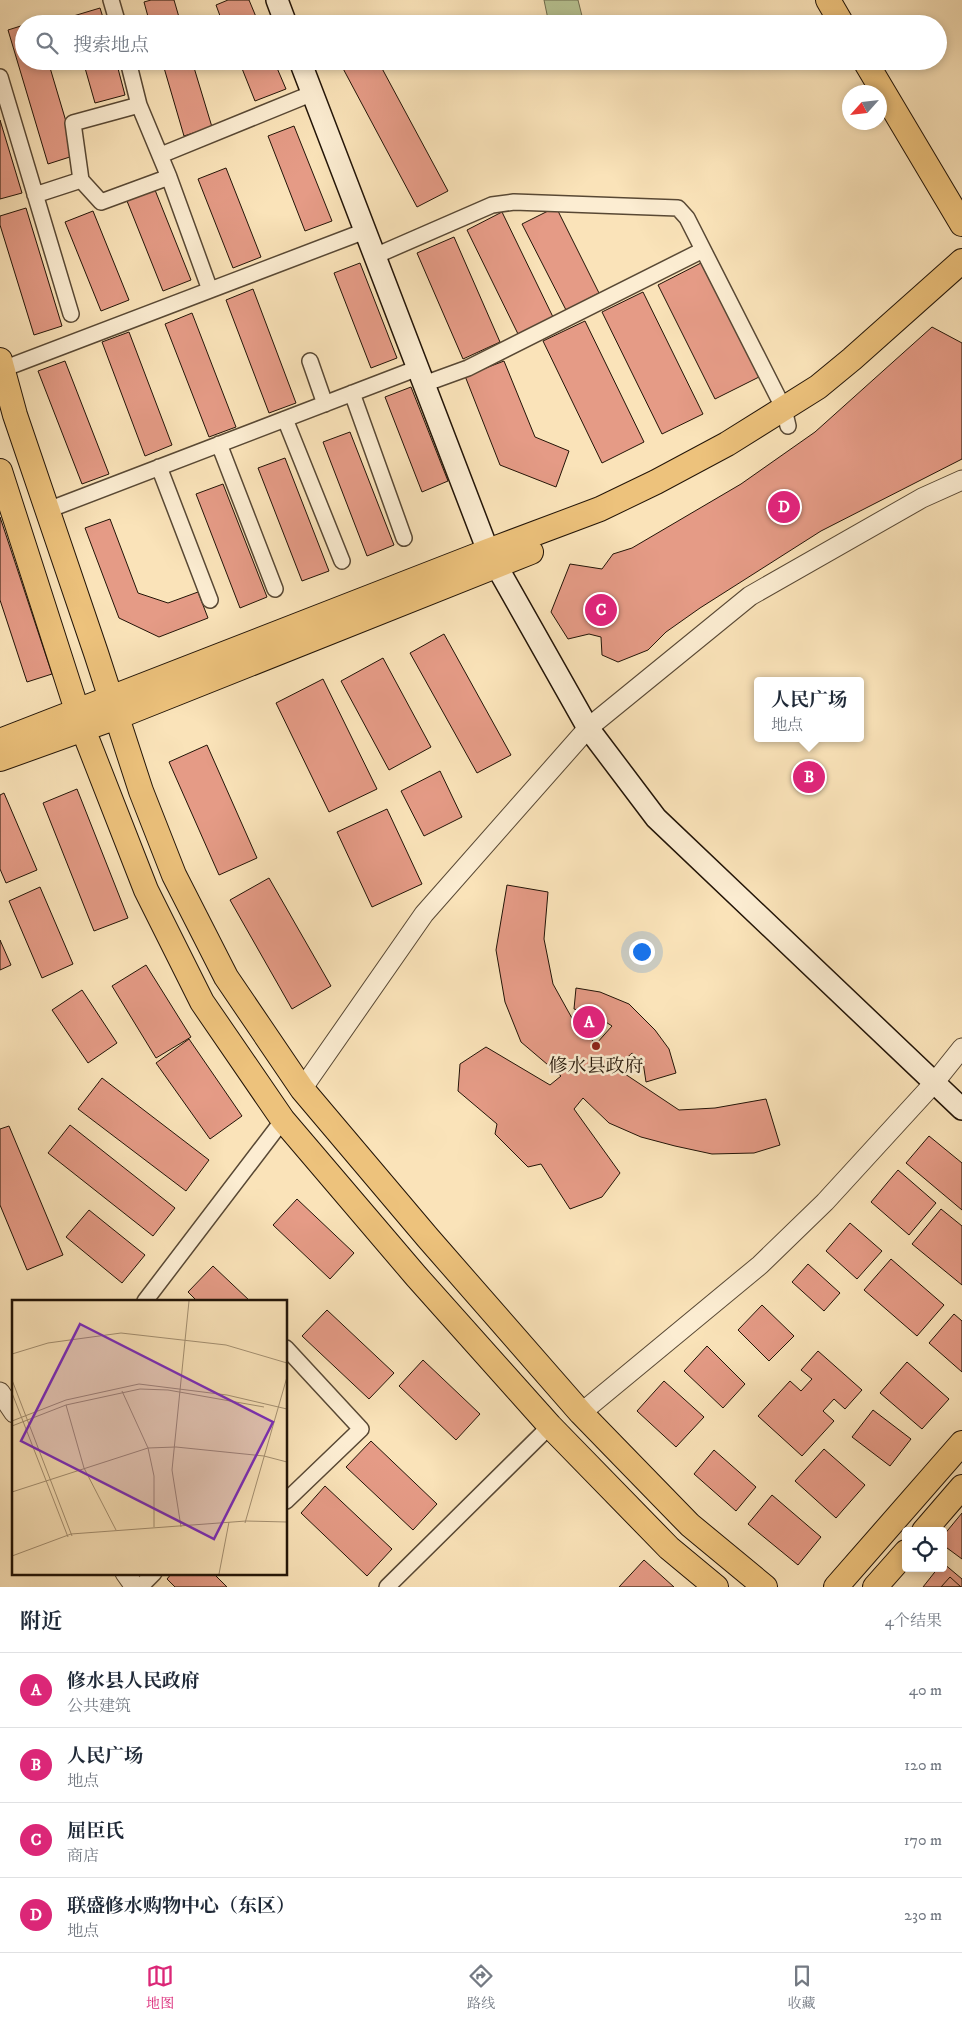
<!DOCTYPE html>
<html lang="zh">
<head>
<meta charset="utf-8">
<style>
	body { margin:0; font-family:"IM FELL DW Pica","Noto Serif SC",serif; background:#f6f6f7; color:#1f2937 }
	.controls { position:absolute; right:15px; bottom:15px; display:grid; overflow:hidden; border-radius:5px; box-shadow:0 2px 8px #0003 }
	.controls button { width:45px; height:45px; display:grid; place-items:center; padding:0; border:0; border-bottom:1px solid #e0e1e3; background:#fff; color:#1f2937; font:25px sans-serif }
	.compass { position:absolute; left:842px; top:85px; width:45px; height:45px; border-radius:50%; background:#fff; box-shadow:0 2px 8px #0003; rotate:243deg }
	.you { position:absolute; left:641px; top:951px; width:18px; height:18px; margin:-12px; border:4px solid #fff; border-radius:50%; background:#1a73e8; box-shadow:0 0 0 8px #1a73e833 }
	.badge { display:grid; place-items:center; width:32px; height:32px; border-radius:50%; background:#db2777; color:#fff; font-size:16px; font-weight:700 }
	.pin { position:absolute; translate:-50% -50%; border:2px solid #fff; box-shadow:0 1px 5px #0006 }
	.popup { position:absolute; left:754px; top:677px; width:110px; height:65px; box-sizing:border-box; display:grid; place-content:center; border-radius:5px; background:#fff; filter:drop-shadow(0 1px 4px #0005); font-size:16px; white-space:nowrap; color:#747a83 }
	.popup b { font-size:19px; color:#1f2937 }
	.popup::after { content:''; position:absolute; left:50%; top:100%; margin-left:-10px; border:10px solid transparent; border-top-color:#fff }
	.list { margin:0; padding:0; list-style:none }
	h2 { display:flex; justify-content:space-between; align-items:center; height:65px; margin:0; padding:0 20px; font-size:21px }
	h2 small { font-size:16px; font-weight:400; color:#747a83 }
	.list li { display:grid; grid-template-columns:32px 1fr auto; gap:15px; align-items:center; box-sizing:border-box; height:75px; padding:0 20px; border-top:1px solid #e0e1e3 }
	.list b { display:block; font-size:19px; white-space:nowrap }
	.list p { margin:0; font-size:16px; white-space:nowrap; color:#747a83 }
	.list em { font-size:16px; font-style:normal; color:#747a83 }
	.icon { flex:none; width:28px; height:28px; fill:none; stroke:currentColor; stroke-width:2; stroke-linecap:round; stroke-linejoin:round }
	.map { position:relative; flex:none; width:962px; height:1587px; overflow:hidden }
	.search { position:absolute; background:#fff; box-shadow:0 2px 8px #0003; left:15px; right:15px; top:15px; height:55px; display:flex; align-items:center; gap:12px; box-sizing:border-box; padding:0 18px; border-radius:28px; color:#747a83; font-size:19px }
	.sheet { height:365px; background:#fff }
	nav { display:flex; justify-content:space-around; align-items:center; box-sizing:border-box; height:70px; border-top:1px solid #e0e1e3; background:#fff; font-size:14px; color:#747a83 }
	nav a { display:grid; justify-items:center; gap:2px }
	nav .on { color:#db2777 }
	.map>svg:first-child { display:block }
	.green { fill:#b8c594; stroke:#6d6c4e }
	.building { fill:#e59b86; stroke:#221407 }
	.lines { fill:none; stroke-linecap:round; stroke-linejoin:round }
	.minor-casing { stroke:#584834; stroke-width:18 }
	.tertiary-casing { stroke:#584834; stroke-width:21 }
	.secondary-casing { stroke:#221407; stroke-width:24 }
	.primary-casing { stroke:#221407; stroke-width:26 }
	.minor { stroke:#fcedd2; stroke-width:15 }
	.tertiary { stroke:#fcedd2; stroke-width:19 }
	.secondary { stroke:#fcedd2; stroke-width:21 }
	.primary { stroke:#edc27c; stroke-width:24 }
	.poi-dot { fill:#8f2418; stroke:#fcedd2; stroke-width:2 }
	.labels { text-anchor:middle; stroke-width:5; stroke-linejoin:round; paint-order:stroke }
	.poi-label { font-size:19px; fill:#221407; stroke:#fcedd2 }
	.inset-road { fill:none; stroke:#a49072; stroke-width:1 }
	.view { fill:#7b2cbf; fill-opacity:0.15; stroke:#7b2cbf; stroke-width:2.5 }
	.inset-edge { fill:none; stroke:#221407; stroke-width:2.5 }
</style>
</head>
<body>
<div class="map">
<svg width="962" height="1587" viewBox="0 0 962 1587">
	<rect width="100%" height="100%" fill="#fae3b9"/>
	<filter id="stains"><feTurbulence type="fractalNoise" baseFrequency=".004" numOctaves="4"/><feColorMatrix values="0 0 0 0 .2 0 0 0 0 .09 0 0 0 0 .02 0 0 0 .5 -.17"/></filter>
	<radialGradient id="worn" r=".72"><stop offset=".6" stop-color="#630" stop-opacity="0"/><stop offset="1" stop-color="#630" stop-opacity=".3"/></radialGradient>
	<path class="green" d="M544,0H578L584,24H549Z"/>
	<path class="building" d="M151,0H174L181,24H150L144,2Z
		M228,0H249L259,24H223L216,5Z
		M100,8L105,24H72L70,17Z
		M24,25V61H48L76,155L48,164L8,30Z
		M83,61H116L125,95L95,103Z
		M162,61H192L212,127L184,136Z
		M239,61H274L286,89L255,101Z
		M339,61H378L448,191L417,207Z
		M0,120L22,193L0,199Z
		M294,126L332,221L305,231L268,136Z
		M226,168L261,257L233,268L198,179Z
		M155,190L191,280L163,291L127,201Z
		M556,207L599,293L566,310L522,224Z
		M26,208L62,326L34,335L0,225V216Z
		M93,211L129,300L101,311L65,222Z
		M502,212L553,317L518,334L467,230Z
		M454,237L500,342L463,359L417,253Z
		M360,263L397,358L371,368L334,273Z
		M701,263L759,377L715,399L658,285Z
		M253,289L296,403L269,413L226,300Z
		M643,292L703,414L662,434L602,312Z
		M192,313L236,427L209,437L165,324Z
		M585,321L644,442L602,463L543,341Z
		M932,327L962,343V459L821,531L700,608L666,632L648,650L618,662L602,655L601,637L589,634L568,639L551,612L570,564L602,569L613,554L632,548L741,484L815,432Z
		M129,332L172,445L145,456L102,342Z
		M65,361L109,474L82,484L38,371Z
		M504,361L535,437L569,451L556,487L500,465L465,376Z
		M411,387L448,481L422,492L385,397Z
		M350,432L394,545L367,556L323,442Z
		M285,458L329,571L302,581L258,468Z
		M223,484L267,597L240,608L196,494Z
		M0,517L52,674L27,682L0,600Z
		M110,519L138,593L168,603L198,592L208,618L159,637L119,618L85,528Z
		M444,634L511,755L477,773L410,653Z
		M383,658L431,747L389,770L341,681Z
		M323,679L377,789L329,812L276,703Z
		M207,745L257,858L219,875L169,762Z
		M440,771L462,817L424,836L401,791Z
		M77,789L128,918L94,931L43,803Z
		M4,793L37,870L6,883L0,869V795Z
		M387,809L422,884L372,907L337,832Z
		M269,878L331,986L292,1009L230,900Z
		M507,885L548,892L544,939L553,984L573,1020L596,1044L612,1026L595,1015L574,1009L576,988L600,992L629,1004L655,1030L669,1049L676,1073L646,1082L643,1062L632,1053L616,1068L679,1110L715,1108L766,1099L780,1145L754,1153L712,1154L675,1146L641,1137L609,1123L583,1098L574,1109L620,1173L602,1197L570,1209L541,1164L528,1167L495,1134L497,1124L458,1091L460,1064L486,1047L550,1085L561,1076L521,1042L505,1002L496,950Z
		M40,887L73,964L42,978L9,901Z
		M0,940L11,965L0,970Z
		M146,965L191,1037L156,1058L112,986Z
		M82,990L117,1043L88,1063L52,1010Z
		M189,1039L242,1116L210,1139L156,1063Z
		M102,1078L209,1160L186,1191L78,1109Z
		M70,1125L175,1208L153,1236L48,1153Z
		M9,1126L63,1255L27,1270L0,1205V1129Z
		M929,1136L962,1163V1210L906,1163Z
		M898,1170L936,1203L909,1235L871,1202Z
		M297,1199L354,1253L330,1279L273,1225Z
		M941,1209L962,1226V1285L912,1244Z
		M89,1210L145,1255L122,1283L66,1237Z
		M850,1223L882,1251L857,1279L826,1251Z
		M891,1259L944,1305L917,1336L864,1290Z
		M808,1264L840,1293L824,1311L792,1282Z
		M213,1266L250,1301H197L188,1292Z
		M762,1305L794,1336L769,1361L738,1330Z
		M327,1310L394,1373L369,1399L302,1336Z
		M954,1314L962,1321V1372L929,1343Z
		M707,1346L745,1384L723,1408L684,1371Z
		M818,1351L862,1390L845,1409L834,1399L823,1411L834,1421L802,1456L758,1416L790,1381L801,1391L812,1379L801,1370Z
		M423,1360L480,1414L456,1440L399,1386Z
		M907,1362L949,1399L922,1429L880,1393Z
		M664,1381L704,1417L676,1447L637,1411Z
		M873,1410L911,1439L890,1466L852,1437Z
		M371,1441L437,1504L413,1530L346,1467Z
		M824,1449L865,1485L836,1518L795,1481Z
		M714,1450L756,1487L736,1511L694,1474Z
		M325,1486L392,1549L367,1576L301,1513Z
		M772,1495L821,1537L798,1565L748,1524Z
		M962,1513V1559L943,1545V1536Z
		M644,1560L674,1587H619Z
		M943,1563L962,1579V1587H923L938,1568H943Z
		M172,1573H213L227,1587H175L167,1579Z
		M950,1577L961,1587H941Z"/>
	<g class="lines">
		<defs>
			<path id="minor" d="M111,0L118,24
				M128,61L139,105L169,177L210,290
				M0,77L71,314
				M139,105L73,123L81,180L101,202L169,177
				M161,155L313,93
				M35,195L81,180
				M375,256L492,205L514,202L678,208L687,218L784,409L788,426
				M310,361L325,404
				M3,369L365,231
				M424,384L468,368L703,250
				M352,393L404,538
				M285,419L342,561
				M219,444L275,589
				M159,467L210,600
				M48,510L418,368
				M145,1301L283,1120
				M286,1348L361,1429L286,1501
				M140,1587L154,1573
				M387,1587L550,1426"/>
			<path id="tertiary" d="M302,1089L424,914L588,728L750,596L922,498L962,480
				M0,1392L14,1413
				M581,1413L760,1265L825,1202L934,1083L962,1048
				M125,1573L135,1587"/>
			<path id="secondary" d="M277,0L286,24
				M300,61L488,551L588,728L656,818L962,1109"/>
			<path id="primary" d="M828,0L842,24
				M865,61L962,224
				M0,360L15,415L96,653L141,791L174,875L226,977L302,1089L428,1238L581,1413L690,1525L765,1587
				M0,471L83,729L146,890L202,1002L283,1120L416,1276L550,1426L669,1548L716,1587
				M0,741L488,551L600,509L656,482L727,444L818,387L852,359L962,261
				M0,759L117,717L531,552
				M924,1531L962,1487
				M836,1587L962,1443
				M875,1587L906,1552"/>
		</defs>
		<use href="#minor" class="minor-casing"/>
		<use href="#tertiary" class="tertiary-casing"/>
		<use href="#secondary" class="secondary-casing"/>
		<use href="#primary" class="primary-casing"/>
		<use href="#minor" class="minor"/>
		<use href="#tertiary" class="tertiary"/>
		<use href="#secondary" class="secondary"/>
		<use href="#primary" class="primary"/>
	</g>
	<circle class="poi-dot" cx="596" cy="1046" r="5"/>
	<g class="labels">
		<g class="poi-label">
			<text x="596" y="1072">修水县政府</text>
		</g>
	</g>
	<g transform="translate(12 1300)">
		<rect width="275" height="275" fill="#fae3b9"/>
		<path class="inset-road" d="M0,54L36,43L109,33L214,45L275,63M0,80L60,236M110,91L136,148L142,176V227M0,93L56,237M54,105L72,168L104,230M0,121L54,100L127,84L215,95L275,109M0,126L54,105L128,89L156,90L252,107M0,192L136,148L164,147L252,156L275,162M233,223L275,77M169,227L160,170L177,1M0,256L59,234L234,221L275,222M207,274L217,222"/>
		<path class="view" d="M68,24L261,122L202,239L9,141Z"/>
		<rect width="275" height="275" class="inset-edge"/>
	</g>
	<rect width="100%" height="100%" filter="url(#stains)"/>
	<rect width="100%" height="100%" fill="url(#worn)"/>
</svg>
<div class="controls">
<button><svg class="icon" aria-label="locate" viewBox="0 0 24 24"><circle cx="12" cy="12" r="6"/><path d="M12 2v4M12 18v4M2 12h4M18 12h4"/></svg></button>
</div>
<svg class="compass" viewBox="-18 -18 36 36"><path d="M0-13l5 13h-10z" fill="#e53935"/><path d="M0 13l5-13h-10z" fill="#747a83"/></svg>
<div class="you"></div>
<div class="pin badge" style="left:589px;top:1022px">A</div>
<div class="pin badge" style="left:809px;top:777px">B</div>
<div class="popup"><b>人民广场</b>地点</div>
<div class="pin badge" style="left:601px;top:610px">C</div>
<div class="pin badge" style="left:784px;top:507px">D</div>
<div class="search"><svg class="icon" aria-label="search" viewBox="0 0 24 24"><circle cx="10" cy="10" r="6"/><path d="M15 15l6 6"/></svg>搜索地点</div>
</div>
<section class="sheet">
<h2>附近<small>4个结果</small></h2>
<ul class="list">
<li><span class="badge">A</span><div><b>修水县人民政府</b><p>公共建筑</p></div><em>40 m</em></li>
<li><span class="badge">B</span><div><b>人民广场</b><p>地点</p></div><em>120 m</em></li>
<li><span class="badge">C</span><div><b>屈臣氏</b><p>商店</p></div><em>170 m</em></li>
<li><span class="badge">D</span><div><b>联盛修水购物中心（东区）</b><p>地点</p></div><em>230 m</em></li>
</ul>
</section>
<nav>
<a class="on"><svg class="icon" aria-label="map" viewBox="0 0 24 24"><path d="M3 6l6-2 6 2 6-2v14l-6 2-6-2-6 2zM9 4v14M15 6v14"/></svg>地图</a>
<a><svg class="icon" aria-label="directions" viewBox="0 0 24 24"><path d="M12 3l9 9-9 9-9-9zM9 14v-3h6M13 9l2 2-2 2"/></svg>路线</a>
<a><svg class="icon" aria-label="saved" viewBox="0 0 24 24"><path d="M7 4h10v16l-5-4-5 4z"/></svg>收藏</a>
</nav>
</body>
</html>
